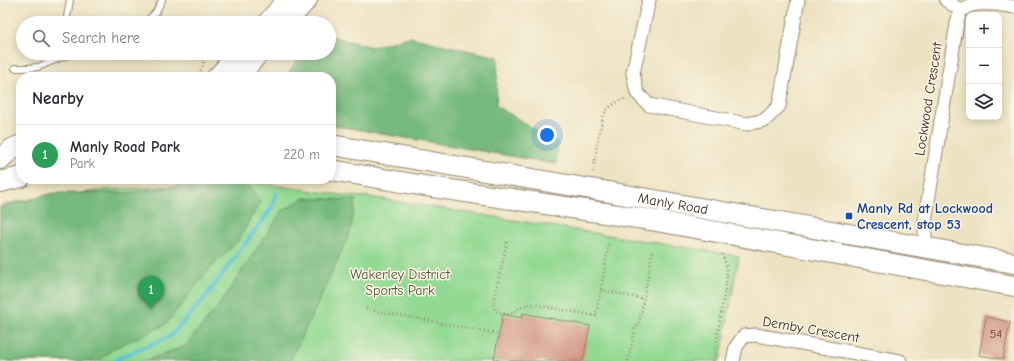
<!DOCTYPE html>
<html lang="en">
<head>
<meta charset="utf-8">
<style>
	body { margin:0; font-family:"Comic Neue",sans-serif; background:#f2f2f3; color:#2b2b33 }
	.controls { position:absolute; right:12px; top:12px; display:grid; overflow:hidden; border-radius:8px; box-shadow:0 2px 10px #0003 }
	.controls button { width:36px; height:36px; display:grid; place-items:center; padding:0; border:0; border-bottom:1px solid #e1e1e2; background:#fff; color:#2b2b33; font:20px sans-serif }
	.you { position:absolute; left:547px; top:135px; width:14px; height:14px; margin:-10px; border:3px solid #fff; border-radius:50%; background:#1a73e8; box-shadow:0 0 0 6px #1a73e833 }
	.badge { display:grid; place-items:center; width:26px; height:26px; border-radius:50%; background:#0f766e; color:#fff; font-size:13px; font-weight:700 }
	.pin { position:absolute; translate:-50% -33px; filter:drop-shadow(0 1px 2px #0008) }
	.pin::after { content:''; position:absolute; top:21px; width:14px; height:12px; background:inherit; clip-path:polygon(0 0,100% 0,50% 100%) }
	.list { margin:0; padding:0; list-style:none }
	h2 { display:flex; justify-content:space-between; align-items:center; height:52px; margin:0; padding:0 16px; font-size:17px }
	h2 small { font-size:13px; font-weight:400; color:#7c7c81 }
	.list li { display:grid; grid-template-columns:26px 1fr auto; gap:12px; align-items:center; box-sizing:border-box; height:60px; padding:0 16px; border-top:1px solid #e1e1e2 }
	.list b { display:block; font-size:15px; white-space:nowrap }
	.list p { margin:0; font-size:13px; white-space:nowrap; color:#7c7c81 }
	.list em { font-size:13px; font-style:normal; color:#7c7c81 }
	.icon { flex:none; width:22px; height:22px; fill:none; stroke:currentColor; stroke-width:2; stroke-linecap:round; stroke-linejoin:round }
	.map { position:relative; flex:none; width:1014px; height:361px; overflow:hidden }
	.search { position:absolute; background:#fff; box-shadow:0 2px 10px #0003; left:16px; top:16px; width:320px; height:44px; display:flex; align-items:center; gap:10px; box-sizing:border-box; padding:0 14px; border-radius:22px; color:#7c7c81; font-size:15px }
	.panel { position:absolute; background:#fff; box-shadow:0 2px 10px #0003; left:16px; top:72px; width:320px; height:112px; border-radius:16px }
	.map>svg:first-child { display:block }
	.green { fill:#93d993; stroke:#678258 }
	.forest { fill:#76b97d; stroke:#58724e }
	.lines { fill:none; stroke-linecap:round; stroke-linejoin:round }
	.stream { stroke:#58c1d5; stroke-width:4 }
	.building { fill:#d39886 }
	.lane-casing { stroke:#948670; stroke-width:8 }
	.street-casing { stroke:#948670; stroke-width:15 }
	.secondary-casing { stroke:#948670; stroke-width:20 }
	.primary-casing { stroke:#948670; stroke-width:22 }
	.path { stroke:#948670; stroke-width:2.5; stroke-dasharray:1 3; stroke-linecap:butt }
	.lane { stroke:#fff; stroke-width:6 }
	.street { stroke:#fff; stroke-width:13 }
	.secondary { stroke:#fff; stroke-width:18 }
	.primary { stroke:#fff; stroke-width:20 }
	.transit-dot { fill:#1a4fb4; stroke:#fcf5e5; stroke-width:1.5 }
	.labels { text-anchor:middle; stroke-width:3; stroke-linejoin:round; paint-order:stroke }
	.number-label { font-size:12px; fill:#614638 }
	.street-label { font-size:14px; fill:#3b2a1e; stroke:#fcf5e5 }
	.transit-label { font-size:14px; font-weight:bold; fill:#164399; stroke:#fcf5e5; text-anchor:start }
	.park-label { font-size:14px; fill:#51563b; stroke:#fcf5e5 }
</style>
</head>
<body>
<div class="map">
<svg width="1014" height="361" viewBox="0 0 1014 361">
	<rect width="100%" height="100%" fill="#fcf5e5"/>
	<filter id="ink" filterUnits="userSpaceOnUse"><feTurbulence type="fractalNoise" baseFrequency=".025" numOctaves="2"/><feDisplacementMap in="SourceGraphic" scale="8" xChannelSelector="R" yChannelSelector="G"/><feConvolveMatrix kernelMatrix="1 2 1 2 8 2 1 2 1" color-interpolation-filters="sRGB"/></filter>
	<filter id="wash" filterUnits="userSpaceOnUse"><feTurbulence type="fractalNoise" baseFrequency=".012" numOctaves="4" result="noise"/><feDisplacementMap in="SourceGraphic" scale="16" xChannelSelector="R" yChannelSelector="G"/><feGaussianBlur stdDeviation="0.9" result="paint"/><feColorMatrix in="noise" values="0 0 0 0 0 0 0 0 0 0 0 0 0 0 0 0 0 1.4 0 .05"/><feComposite in="paint" operator="in"/></filter>
	<g filter="url(#wash)">
		<rect width="100%" height="100%" fill="#ede3c3"/>
		<path class="green" d="M251,182L348,196L369,197L739,256L720,361H0V206L19,201L104,190Z"/>
		<path class="forest" d="M329,36L372,47L409,37L498,57L496,106L558,143L556,164L331,125V77H287L288,73L302,53H329Z
			M249,184L260,202L238,241L207,272L165,325L114,348L99,361H0V208L53,193H126L187,185Z
			M304,198L356,200L350,232L318,303L290,361H144L185,346L220,304L282,211Z"/>
		<g class="lines">
			<path class="stream" d="M116,361L119,358L171,336L204,299L271,209L276,194"/>
		</g>
		<g id="blocks">
			<path class="building" d="M523,313L590,326L583,361H504L494,359L503,314L522,318Z
				M986,317L1010,322L1003,359L979,355Z"/>
		</g>
	</g>
	<g filter="url(#ink)">
		<use href="#blocks" fill-opacity="0" stroke="#948670" stroke-width="1"/>
		<g class="lines">
			<defs>
				<path id="lane" d="M66,23L70,0
					M145,23L156,12L162,0
					M15,68H28L38,67L72,53"/>
				<path id="street" d="M649,0L633,73L637,93L649,105L747,124L765,120L779,106L798,0
					M946,0L961,11
					M925,248V222L929,195L957,23C958,19 959,14 961,11C971,0 999,4 1014,7
					M733,361L736,347L744,336L756,335L900,361"/>
				<path id="secondary" d="M266,23L286,0
					M287,23L308,0
					M216,77L238,53
					M240,77L260,53"/>
				<g id="primary">
					<path d="M243,72L245,77"/>
					<path id="s1" d="M331,145L597,190L1014,263"/>
					<path d="M0,159L12,149L21,145"/>
					<path d="M331,170L425,186L651,220L1014,286"/>
					<path d="M0,182L21,177"/>
				</g>
			</defs>
			<use href="#lane" class="lane-casing"/>
			<use href="#street" class="street-casing"/>
			<use href="#secondary" class="secondary-casing"/>
			<use href="#primary" class="primary-casing"/>
			<path class="path" d="M196,77C202,71 204,61 206,53
				M593,172C595,160 600,119 606,111C612,104 619,101 627,98
				M507,242L493,304L495,311L509,315L521,307L530,304L596,316L609,244
				M601,290L644,299
				M366,309L499,334
				M628,361L635,329L639,324L641,313L653,249
				M713,361L727,277V268L722,253"/>
			<use href="#lane" class="lane"/>
			<use href="#street" class="street"/>
			<use href="#secondary" class="secondary"/>
			<use href="#primary" class="primary"/>
		</g>
	</g>
	<rect class="transit-dot" x="845" y="212" width="8" height="8" rx="2"/>
	<g class="labels">
		<g class="number-label">
			<text x="996" y="338">54</text>
		</g>
		<g class="street-label">
			<text transform="translate(928 99) rotate(-81)" y="5">Lockwood Crescent</text>
			<text dy="5" stroke="none"><textPath href="#s1" startOffset="347">Manly Road</textPath></text>
			<text transform="translate(811 329) rotate(10)" y="5">Demby Crescent</text>
		</g>
		<g class="transit-label">
			<text x="857" y="213">Manly Rd at Lockwood<tspan x="857" dy="16">Crescent, stop 53</tspan></text>
		</g>
		<g class="park-label">
			<text x="400" y="279">Wakerley District<tspan x="400" dy="16">Sports Park</tspan></text>
		</g>
	</g>
</svg>
<div class="controls">
<button>+</button>
<button>−</button>
<button><svg class="icon" aria-label="layers" viewBox="0 0 24 24"><path d="M12 4l9 5-9 5-9-5zM3 14l9 5 9-5"/></svg></button>
</div>
<div class="you"></div>
<div class="pin badge" style="left:151px;top:309px;background:#2e9e5b">1</div>
<div class="search"><svg class="icon" aria-label="search" viewBox="0 0 24 24"><circle cx="10" cy="10" r="6"/><path d="M15 15l6 6"/></svg>Search here</div>
<section class="panel">
<h2>Nearby<small></small></h2>
<ul class="list">
<li><span class="badge" style="background:#2e9e5b">1</span><div><b>Manly Road Park</b><p>Park</p></div><em>220 m</em></li>
</ul>
</section>
</div>
</body>
</html>
